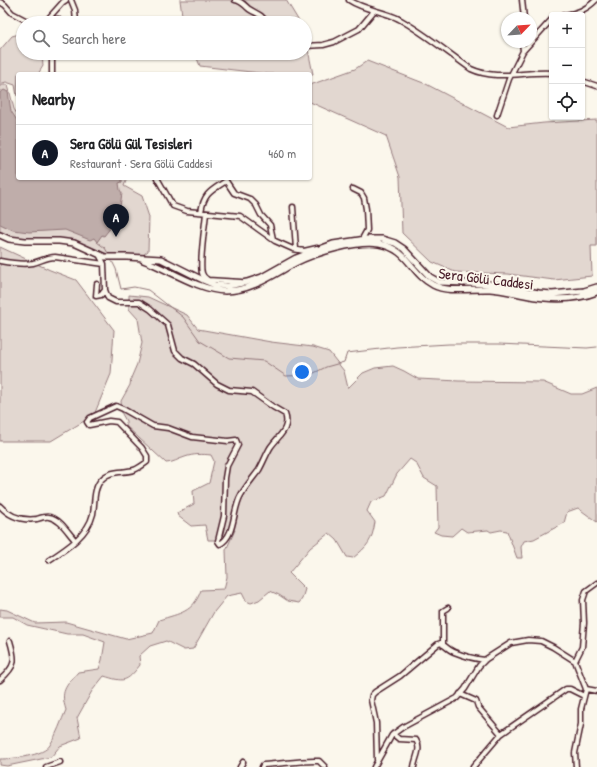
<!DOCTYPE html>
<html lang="en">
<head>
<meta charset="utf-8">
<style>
	body { margin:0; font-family:"Patrick Hand",sans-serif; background:#f2f2f2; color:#202124 }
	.controls { position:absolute; right:12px; top:12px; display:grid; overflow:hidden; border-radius:4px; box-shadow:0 1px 3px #0004 }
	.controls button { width:36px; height:36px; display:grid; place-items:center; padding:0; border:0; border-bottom:1px solid #e0e0e0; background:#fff; color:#202124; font:20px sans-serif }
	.compass { position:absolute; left:501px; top:12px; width:36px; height:36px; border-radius:50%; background:#fff; box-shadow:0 1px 3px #0004; rotate:65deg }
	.you { position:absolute; left:302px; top:372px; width:14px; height:14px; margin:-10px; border:3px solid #fff; border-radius:50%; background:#1a73e8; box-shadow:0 0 0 6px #1a73e833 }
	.badge { display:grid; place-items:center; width:26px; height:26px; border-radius:50%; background:#111827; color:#fff; font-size:13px; font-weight:700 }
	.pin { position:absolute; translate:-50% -33px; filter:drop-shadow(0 1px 2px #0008) }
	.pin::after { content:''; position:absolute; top:21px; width:14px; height:12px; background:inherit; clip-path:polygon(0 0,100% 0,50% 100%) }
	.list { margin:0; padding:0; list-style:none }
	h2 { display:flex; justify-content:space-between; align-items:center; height:52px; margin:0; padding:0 16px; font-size:17px }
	h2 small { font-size:13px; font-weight:400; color:#757577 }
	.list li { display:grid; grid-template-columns:26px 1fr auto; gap:12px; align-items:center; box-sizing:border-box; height:56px; padding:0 16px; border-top:1px solid #e0e0e0 }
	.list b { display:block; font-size:15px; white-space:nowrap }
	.list p { margin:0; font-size:13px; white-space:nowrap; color:#757577 }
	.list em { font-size:13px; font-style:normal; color:#757577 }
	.icon { flex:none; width:22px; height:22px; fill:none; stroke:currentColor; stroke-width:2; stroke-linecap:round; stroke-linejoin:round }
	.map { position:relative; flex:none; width:597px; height:767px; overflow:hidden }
	.search { position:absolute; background:#fff; box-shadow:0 1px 3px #0004; left:16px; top:16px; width:296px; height:44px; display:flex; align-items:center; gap:10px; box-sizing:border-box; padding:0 14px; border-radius:22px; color:#757577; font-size:15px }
	.panel { position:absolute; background:#fff; box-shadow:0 1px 3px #0004; left:16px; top:72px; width:296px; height:108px; border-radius:4px }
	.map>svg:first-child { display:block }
	.green { fill:#e2d7d0; stroke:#967b7e }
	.water { fill:#bfadaa; stroke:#907477 }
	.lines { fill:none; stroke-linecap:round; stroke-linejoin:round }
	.stream { stroke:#907477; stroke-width:1 }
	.minor-casing { stroke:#4a1f2b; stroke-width:7 }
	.major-casing { stroke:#4a1f2b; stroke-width:8 }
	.minor { stroke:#fbf7ec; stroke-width:4 }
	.major { stroke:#fbf7ec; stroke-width:5 }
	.labels { text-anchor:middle; stroke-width:4; stroke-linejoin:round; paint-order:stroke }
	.street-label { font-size:15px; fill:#4a1f2b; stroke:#fbf7ec }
</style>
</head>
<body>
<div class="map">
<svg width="597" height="767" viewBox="0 0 597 767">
	<rect width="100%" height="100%" fill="#fbf7ec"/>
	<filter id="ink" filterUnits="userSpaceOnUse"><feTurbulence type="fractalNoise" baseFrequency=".025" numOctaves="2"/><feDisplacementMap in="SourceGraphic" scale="8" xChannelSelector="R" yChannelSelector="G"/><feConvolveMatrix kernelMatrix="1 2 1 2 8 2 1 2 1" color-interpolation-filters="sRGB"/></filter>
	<g filter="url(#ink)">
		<path class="green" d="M180,0H286L300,23H183Z
			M23,33V53H42L43,66L38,74H18L17,96L15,85L6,82L0,84V50L12,36Z
			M305,35L313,74H268L200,66L195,53H305Z
			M367,61L426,84L508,127L544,123L597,120V246H591L592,276L554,280L508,274L455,272L432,262L402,233L400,177L386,136L310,102V85L355,69Z
			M0,85H8L14,109L18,116V178H127L124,186L142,196L149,217L148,251L139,258L105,257L74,243L25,241L0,235Z
			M0,247L50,270L76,280L114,330L111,374L94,415L51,441H0Z
			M129,295L148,297L187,315L198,329L271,342L313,347L329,352L344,371L348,388L363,373L375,368L393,366L404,371L418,379L459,381L543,382L571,394H582L597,388V522L578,508L567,512L564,523L534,539L524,541L521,547L522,558H517L507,531L501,530L491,532L488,530L467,532L461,528L452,536L441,535L434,532L438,527L437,486L424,478L416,463L410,459L397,474L386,496L371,502L367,511L375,522C372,541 368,546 353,558L347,557L337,540L329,533L310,548L289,573L305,589L302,599L299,603L288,601L279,595L270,591L259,600L251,603L246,601L242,593L227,596L214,612L193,649L184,650L166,641L150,646L139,656L140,665C126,683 124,682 104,676L92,691L77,718L81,738L60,746L51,757L7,766L0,765V759C12,759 44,756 50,745C57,734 61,721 66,710C60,691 65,687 78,672L99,669L102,660L105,642L83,634H67L27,625L13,617H0V609L7,610L35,623L66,622L126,639L153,633L159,620C180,613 193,613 201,590L224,589L227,577L226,550L235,530L222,540H208L205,525L191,526L178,516L177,513L194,504L193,491L209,483L214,461L211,455C203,454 193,454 185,457C178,459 173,463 166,463L126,426V421L122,414L121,401L130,385L131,378L137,364L142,343L138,319L129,309Z"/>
		<path class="water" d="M4,90L8,92L11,111L18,122V178H122V182L119,183L120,190L122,193L120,207L114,209L113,211L115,222L104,236L102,235L97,242L94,238L90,240L65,230L29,232L13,230L0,224V93Z"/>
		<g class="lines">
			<path class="stream" d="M97,242L105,248L109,255
				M111,259L116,269L121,289L134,287L148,290L183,317L200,341L229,358L264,361L286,376L310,375L326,367L344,362L347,353L397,347L449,344H499L587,348L597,347"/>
			<defs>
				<path id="minor" d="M71,0L75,10L76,23
					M235,0C242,1 244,5 249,9C258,15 259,12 267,23
					M349,0C364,10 383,11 399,19C424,33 447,52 471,69C497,81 524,71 552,73
					M522,0L524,18
					M0,2L5,5L12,13L31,23L58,19L61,23
					M564,15C577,13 586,10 596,0
					M46,21L63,2L66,0
					M522,42L523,51
					M305,46L323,45L334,42L359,29L374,11
					M107,54L108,53
					M52,74V58L54,53
					M582,81L597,86
					M497,115L509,79L523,51L552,19
					M157,178L173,206L187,211L240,216L275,241L293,249L304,251L317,248
					M353,189L361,193L364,198L366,209L367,230L361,241
					M293,207L296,249
					M201,212C204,193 211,191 226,181L234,193L250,199L256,205L261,215L270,225L273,239
					M206,213C205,225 199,263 202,273C203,277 205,278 208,280L241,282
					M0,261C11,263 22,265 33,263C41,261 47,257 55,257L104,264
					M97,284L96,296L101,295L105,290
					M0,506C10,517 22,521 37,519C40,518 46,516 49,517C61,519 68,533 75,540
					M49,560C66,549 88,535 93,514C95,502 93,488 102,479C110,470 123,473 134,470C139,468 143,465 147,462V456L142,448L117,422L109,421L89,425L87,422L90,418L116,406L123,409L153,426L168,428L192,437L228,441L236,440L238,445L227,466L225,478L224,516L218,541L220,544C236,535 232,510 241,495C246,486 253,478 259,470C263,463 266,455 270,448C277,437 291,429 285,414L273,407L252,392L229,390L217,384L194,364L182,358L175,351L168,325L150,309L139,302H116L108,298L105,290L104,264L99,254
					M443,645V611L448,608
					M575,661L586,689L581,709V724L575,753L576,767
					M0,680C16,666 16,661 10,641
					M586,689L597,691
					M460,694L476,701L478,707L501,734
					M393,734L399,739L416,740C422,749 415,758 414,767
					M377,760L376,723L371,700L372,695L375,692L400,676L438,644L441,643C445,646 449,650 454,652C464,656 475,659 485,660
					M46,767L60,762
					M240,767L243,762
					M262,767L263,765C282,764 301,760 319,761L325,767
					M374,767L392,735L403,727L457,698L465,689L479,666L486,659L511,643L528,640L541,641L553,647L575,661L582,647L584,623L583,600L586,591L597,583
					M473,767L501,734L566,689H570L584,696"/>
				<path id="major" d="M0,235L9,239L25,241H59L74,243L105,257H127L161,259L205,281L215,285L228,286L247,282L262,277L296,258L333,244L366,239H382L395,243L404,249L430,277L439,282L489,284L539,293L552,294L584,291L597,287
					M143,260C168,269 198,290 225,291C251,291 273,275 295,263C314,253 357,240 379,244C409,249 410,273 433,285C447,293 474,288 490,289C502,290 514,293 525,295C549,300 574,301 597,292"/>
			</defs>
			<use href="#minor" class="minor-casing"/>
			<use href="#major" class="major-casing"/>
			<use href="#minor" class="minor"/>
			<use href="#major" class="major"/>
		</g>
	</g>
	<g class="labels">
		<g class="street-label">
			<text transform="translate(486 279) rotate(7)" y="5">Sera Gölü Caddesi</text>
		</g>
	</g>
</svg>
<div class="controls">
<button>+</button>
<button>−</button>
<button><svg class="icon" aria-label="locate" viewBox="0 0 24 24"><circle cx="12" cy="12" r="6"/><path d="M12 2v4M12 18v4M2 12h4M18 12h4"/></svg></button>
</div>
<svg class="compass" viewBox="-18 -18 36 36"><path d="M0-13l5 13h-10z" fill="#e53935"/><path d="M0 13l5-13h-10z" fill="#757577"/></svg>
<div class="you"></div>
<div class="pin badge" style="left:116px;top:237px">A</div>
<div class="search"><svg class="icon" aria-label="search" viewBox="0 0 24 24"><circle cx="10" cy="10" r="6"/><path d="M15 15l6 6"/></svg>Search here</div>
<section class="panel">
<h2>Nearby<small></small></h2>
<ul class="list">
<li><span class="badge">A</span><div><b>Sera Gölü Gül Tesisleri</b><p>Restaurant · Sera Gölü Caddesi</p></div><em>460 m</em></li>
</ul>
</section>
</div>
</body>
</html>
